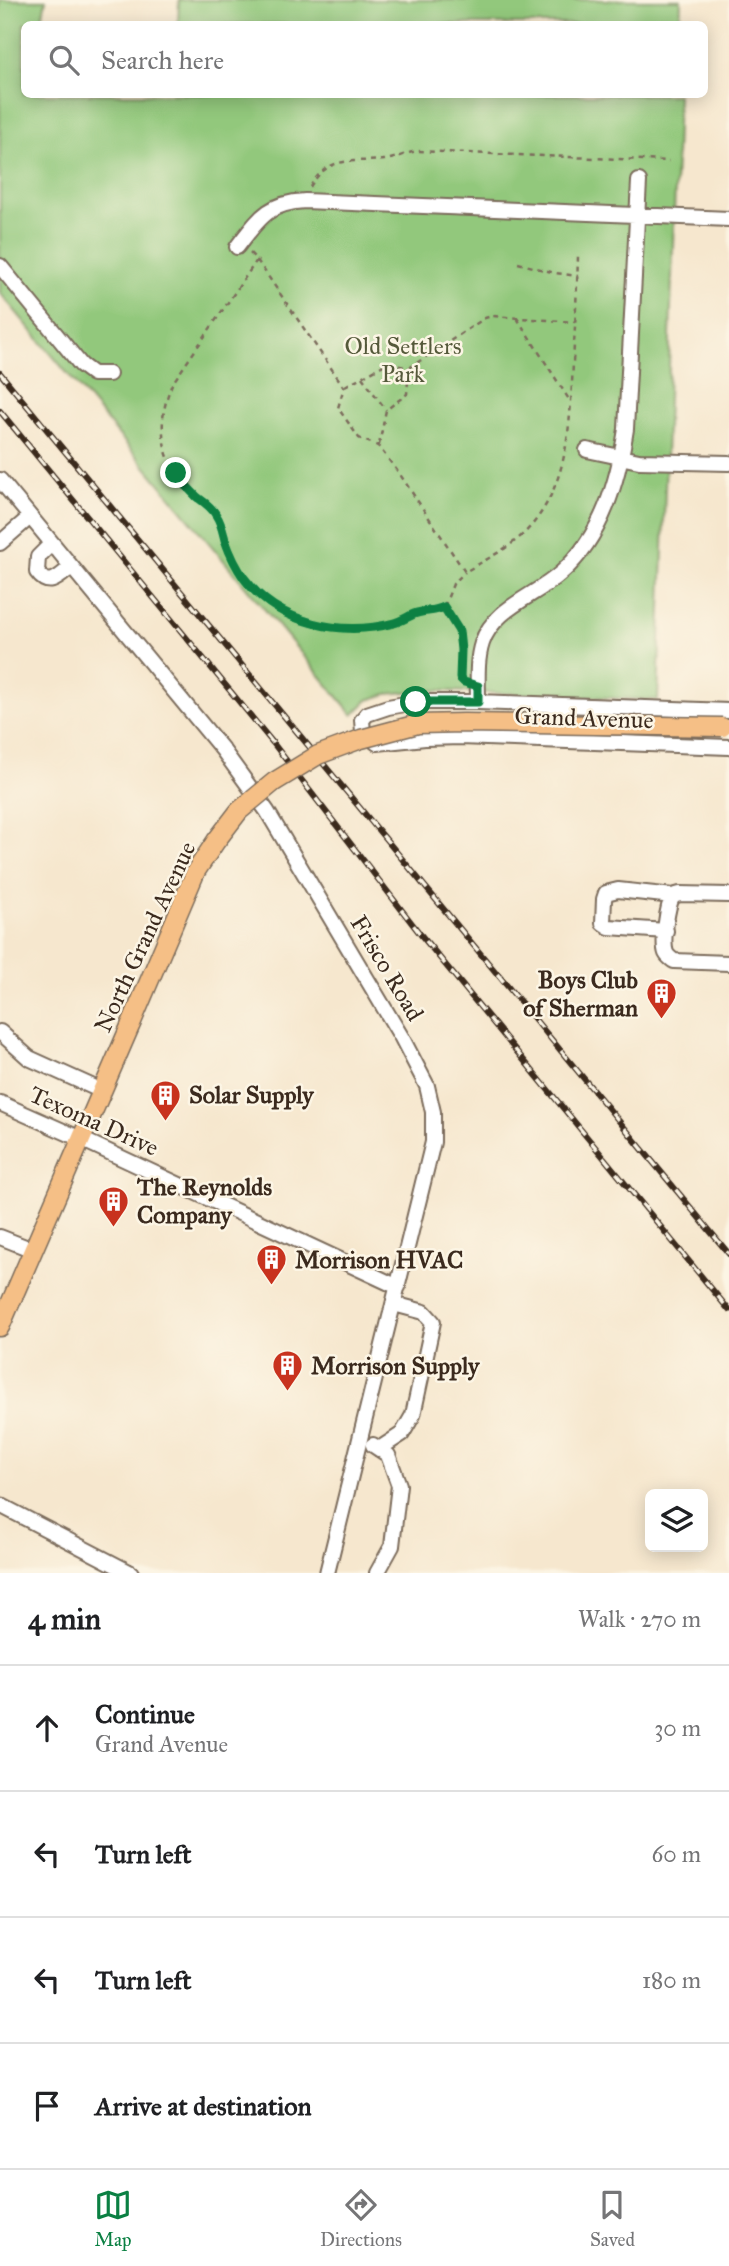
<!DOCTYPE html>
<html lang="en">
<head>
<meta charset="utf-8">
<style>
	body { margin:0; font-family:"IM FELL Great Primer",serif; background:#f6f6f6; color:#202124 }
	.controls { position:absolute; right:21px; bottom:21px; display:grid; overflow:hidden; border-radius:10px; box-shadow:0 4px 18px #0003 }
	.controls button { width:63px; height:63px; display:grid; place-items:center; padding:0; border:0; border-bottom:2px solid #e0e0e0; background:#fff; color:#202124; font:35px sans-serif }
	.stop { position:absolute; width:21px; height:21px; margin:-16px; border:5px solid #0b8043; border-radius:50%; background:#fff }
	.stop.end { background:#0b8043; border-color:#fff; box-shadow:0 2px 7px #0008 }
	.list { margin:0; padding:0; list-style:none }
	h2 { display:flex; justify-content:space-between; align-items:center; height:91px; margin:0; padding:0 28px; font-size:30px }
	h2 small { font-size:23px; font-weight:400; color:#757577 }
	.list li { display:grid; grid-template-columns:46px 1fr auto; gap:21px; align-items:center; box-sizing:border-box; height:126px; padding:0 28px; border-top:2px solid #e0e0e0 }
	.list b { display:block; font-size:26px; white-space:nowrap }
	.list p { margin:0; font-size:23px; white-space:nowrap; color:#757577 }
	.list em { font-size:23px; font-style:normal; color:#757577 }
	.icon { flex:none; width:38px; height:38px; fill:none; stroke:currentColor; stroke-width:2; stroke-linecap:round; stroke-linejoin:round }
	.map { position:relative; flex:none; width:729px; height:1573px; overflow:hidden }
	.search { position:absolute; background:#fff; box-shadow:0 4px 18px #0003; left:21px; right:21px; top:21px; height:77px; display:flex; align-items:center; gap:18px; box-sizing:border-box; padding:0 24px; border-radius:10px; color:#757577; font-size:26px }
	.sheet { height:595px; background:#fff }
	nav { display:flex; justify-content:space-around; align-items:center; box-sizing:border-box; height:98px; border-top:2px solid #e0e0e0; background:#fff; font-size:19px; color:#757577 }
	nav a { display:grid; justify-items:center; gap:4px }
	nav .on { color:#0b8043 }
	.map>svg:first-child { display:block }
	.green { fill:#92c87b; stroke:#66794c; stroke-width:2 }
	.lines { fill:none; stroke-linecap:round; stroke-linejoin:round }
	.minor-casing { stroke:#7c6c5c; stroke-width:18 }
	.major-casing { stroke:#7c6c5c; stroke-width:21 }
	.path { stroke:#7c6c5c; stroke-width:2.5; stroke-dasharray:5 5; stroke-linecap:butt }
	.minor { stroke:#fff; stroke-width:14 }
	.major { stroke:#f5bf86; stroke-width:18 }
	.rail-casing { stroke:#3b2a1e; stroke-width:6 }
	.rail { stroke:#fcf5e5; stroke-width:3.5; stroke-dasharray:10; stroke-linecap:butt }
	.major-bridge-casing { stroke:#7c6c5c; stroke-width:21; stroke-linecap:butt }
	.major-bridge { stroke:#f5bf86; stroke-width:18 }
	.route { stroke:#0b8043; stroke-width:9 }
	.labels { text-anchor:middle; stroke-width:5; stroke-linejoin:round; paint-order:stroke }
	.park-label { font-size:24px; fill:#55593a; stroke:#fcf5e5 }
	.street-label { font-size:24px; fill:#3b2a1e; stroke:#fcf5e5 }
	.poi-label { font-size:24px; font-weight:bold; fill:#3b2a1e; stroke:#fcf5e5; text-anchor:start }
</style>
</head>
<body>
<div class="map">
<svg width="729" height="1573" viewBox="0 0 729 1573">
	<rect width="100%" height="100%" fill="#fcf5e5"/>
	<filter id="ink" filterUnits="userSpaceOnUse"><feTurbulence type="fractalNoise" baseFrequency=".0143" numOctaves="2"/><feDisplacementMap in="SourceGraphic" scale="14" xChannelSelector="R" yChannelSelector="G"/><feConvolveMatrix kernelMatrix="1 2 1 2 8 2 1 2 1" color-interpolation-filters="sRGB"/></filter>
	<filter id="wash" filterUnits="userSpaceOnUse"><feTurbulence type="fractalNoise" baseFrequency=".00686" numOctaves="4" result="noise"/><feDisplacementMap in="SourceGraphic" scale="28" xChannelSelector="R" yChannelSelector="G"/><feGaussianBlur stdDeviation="1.57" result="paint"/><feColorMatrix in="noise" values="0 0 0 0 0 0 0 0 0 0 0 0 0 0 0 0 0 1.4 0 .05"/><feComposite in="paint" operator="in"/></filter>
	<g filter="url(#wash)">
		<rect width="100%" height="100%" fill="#f6e7ce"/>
		<path class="green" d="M0,0H46L41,24H24V94L678,95L658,700L426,690L387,694L368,700L353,715L0,293Z
			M179,0H681L680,24H178Z"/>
	</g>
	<g filter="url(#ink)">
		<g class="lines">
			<defs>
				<path id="minor" d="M237,247C259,219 267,203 305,201L729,219
					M0,266L81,365L93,374H109
					M587,450L639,461L729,463
					M0,480L222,749L267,811L402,1038L427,1086L433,1112V1142L327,1573
					M0,543L30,517
					M52,543L38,557L37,572C49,589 59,577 71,567
					M478,702C478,683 476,661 482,643C493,608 536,596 561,573C602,537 618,481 626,429L639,181
					M729,711L478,702H416L388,707L367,714L362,720L363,732L377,743L425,738L461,737L729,747
					M729,895L680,894L673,896C667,906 662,942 666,953C668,957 670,958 674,961L729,963
					M666,931L609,927L603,923L604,899L606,893L618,890L673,896
					M0,1032L29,1058L102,1091
					M0,1103L81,1139L398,1287
					M0,1237L33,1250
					M373,1445L388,1455L399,1485L392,1546L377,1573
					M379,1449L402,1434L413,1415L433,1322L424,1312L394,1304
					M0,1505L131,1573"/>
				<path id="major" d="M0,1327L131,1024"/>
			</defs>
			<use href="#minor" class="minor-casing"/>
			<use href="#major" class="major-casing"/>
			<path class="path" d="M310,187C329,154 352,163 384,160C395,159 406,153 417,151L669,161
				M250,253L257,260L344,387L338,408L359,438L378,446L399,473L465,572C488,558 514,546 531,526C570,480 570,420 573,363C575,327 577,291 578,256
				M257,260L172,384C157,419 159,458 187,487C196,496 207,503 214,512C220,521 222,532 226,542C230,555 236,568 245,580C279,624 343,637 395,623C402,621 407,617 414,614C424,610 434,612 444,607L453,584L465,572
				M518,263L555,273L578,276
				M517,318L570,401
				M362,377L386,410
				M345,386L387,363L409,368L485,318L492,316L575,322
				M379,445L386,410L407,394L409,368
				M444,607C450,616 458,626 460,637C462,651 455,670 463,682"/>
			<use href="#minor" class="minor"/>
			<use href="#major" class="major"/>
			<defs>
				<path id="rail" d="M0,373L729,1254
					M0,411L273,743L421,935L729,1310"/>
			</defs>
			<use href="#rail" class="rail-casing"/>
			<use href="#rail" class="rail"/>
			<defs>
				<path id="major-bridge" d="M131,1024L196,871L216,841L239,811L274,782L318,755L361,739L418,724L464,723L722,727"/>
			</defs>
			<use href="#major-bridge" class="major-bridge-casing"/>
			<use href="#major-bridge" class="major-bridge"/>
		</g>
	</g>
	<g class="lines" filter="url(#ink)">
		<path class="route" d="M176,473C182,482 189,489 197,497C204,502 212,507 216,515C221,522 223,532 225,540C230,554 236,567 244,578C278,624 342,637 394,623C401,621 407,617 414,614C424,610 434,612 444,607L459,631L461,650L460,678L464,682L478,686V702H416"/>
	</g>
	<defs>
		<symbol id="building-pin" viewBox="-11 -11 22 30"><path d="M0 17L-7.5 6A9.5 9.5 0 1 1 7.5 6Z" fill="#c8321e" stroke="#fcf5e5"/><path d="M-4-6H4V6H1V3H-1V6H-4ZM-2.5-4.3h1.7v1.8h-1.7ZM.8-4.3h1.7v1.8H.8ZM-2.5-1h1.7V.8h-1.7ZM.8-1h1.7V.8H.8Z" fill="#fff"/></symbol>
	</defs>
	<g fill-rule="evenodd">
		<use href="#building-pin" x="644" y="976" width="35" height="47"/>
		<use href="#building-pin" x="148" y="1078" width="35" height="47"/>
		<use href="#building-pin" x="96" y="1184" width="35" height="47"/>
		<use href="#building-pin" x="254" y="1242" width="35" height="47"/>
		<use href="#building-pin" x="270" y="1348" width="35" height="47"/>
	</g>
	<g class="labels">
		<g class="park-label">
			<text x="403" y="354">Old Settlers<tspan x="403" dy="28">Park</tspan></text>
		</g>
		<g class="street-label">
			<text transform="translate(584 718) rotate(2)" y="8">Grand Avenue</text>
			<text transform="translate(145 937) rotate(-65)" y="8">North Grand Avenue</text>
			<text transform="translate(387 968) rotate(59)" y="8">Frisco Road</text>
			<text transform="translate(94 1121) rotate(24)" y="8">Texoma Drive</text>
		</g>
		<g class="poi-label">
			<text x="638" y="988" text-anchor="end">Boys Club<tspan x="638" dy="28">of Sherman</tspan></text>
			<text x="189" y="1103">Solar Supply</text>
			<text x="137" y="1195">The Reynolds<tspan x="137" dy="28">Company</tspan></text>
			<text x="295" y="1268">Morrison HVAC</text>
			<text x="311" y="1374">Morrison Supply</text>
		</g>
	</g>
</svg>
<div class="controls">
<button><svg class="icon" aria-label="layers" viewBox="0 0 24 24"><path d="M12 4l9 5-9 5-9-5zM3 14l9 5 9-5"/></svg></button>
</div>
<div class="stop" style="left:416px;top:702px"></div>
<div class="stop end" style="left:176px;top:473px"></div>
<div class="search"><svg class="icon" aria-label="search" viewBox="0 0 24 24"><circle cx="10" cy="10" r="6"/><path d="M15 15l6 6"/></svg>Search here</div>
</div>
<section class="sheet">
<h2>4 min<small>Walk · 270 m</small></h2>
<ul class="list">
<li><svg class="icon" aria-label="ahead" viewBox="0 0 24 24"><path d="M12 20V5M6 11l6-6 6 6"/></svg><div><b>Continue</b><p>Grand Avenue</p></div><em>30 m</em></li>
<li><svg class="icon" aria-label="left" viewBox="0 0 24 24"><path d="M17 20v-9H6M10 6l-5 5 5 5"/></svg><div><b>Turn left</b></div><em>60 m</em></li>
<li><svg class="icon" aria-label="left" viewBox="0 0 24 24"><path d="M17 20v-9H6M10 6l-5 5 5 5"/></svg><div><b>Turn left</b></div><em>180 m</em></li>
<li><svg class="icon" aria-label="arrive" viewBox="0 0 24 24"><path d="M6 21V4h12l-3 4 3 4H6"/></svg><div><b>Arrive at destination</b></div></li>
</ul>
</section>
<nav>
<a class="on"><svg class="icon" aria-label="map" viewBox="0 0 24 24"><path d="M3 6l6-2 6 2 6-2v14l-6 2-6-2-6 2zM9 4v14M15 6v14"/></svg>Map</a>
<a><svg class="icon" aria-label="directions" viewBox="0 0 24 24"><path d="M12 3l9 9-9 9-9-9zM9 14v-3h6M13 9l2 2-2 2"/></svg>Directions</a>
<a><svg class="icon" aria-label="saved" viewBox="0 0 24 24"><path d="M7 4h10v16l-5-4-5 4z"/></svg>Saved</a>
</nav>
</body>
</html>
